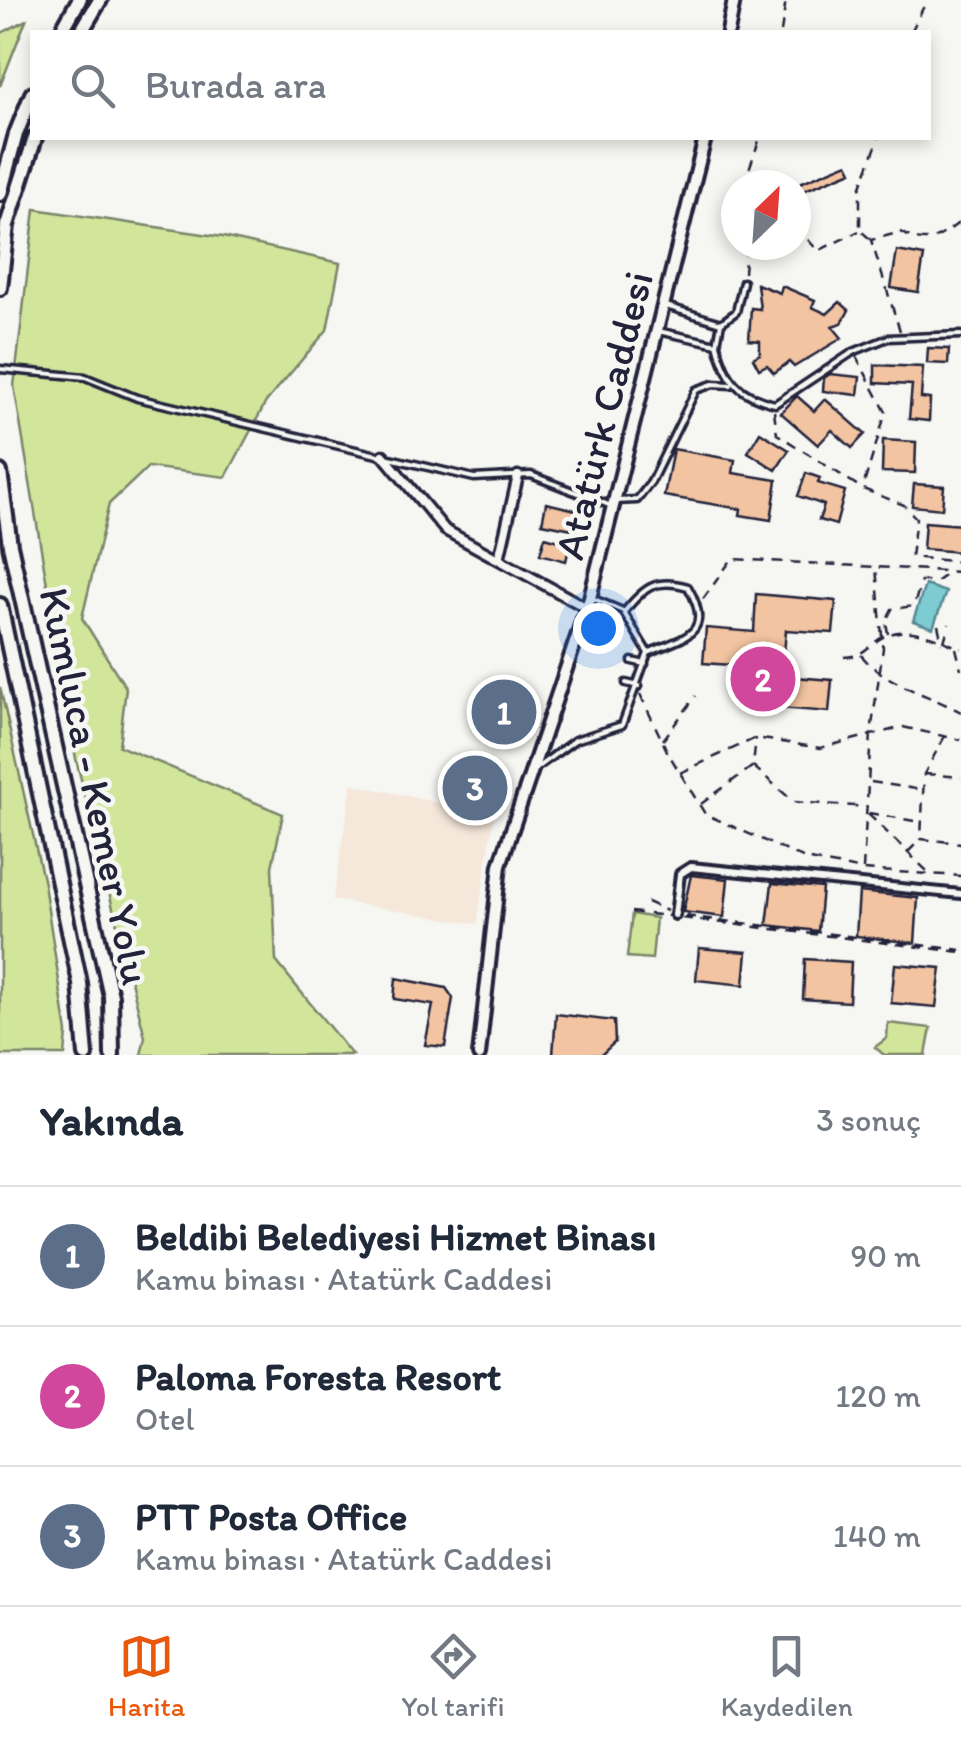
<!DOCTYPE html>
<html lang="tr">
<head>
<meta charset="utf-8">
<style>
	body { margin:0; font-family:Itim,sans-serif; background:#f2f2f3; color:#1f2937 }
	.compass { position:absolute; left:721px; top:170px; width:90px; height:90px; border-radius:50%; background:#fff; box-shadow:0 5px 15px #0003; rotate:25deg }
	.you { position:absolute; left:598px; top:628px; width:35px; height:35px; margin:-25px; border:8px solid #fff; border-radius:50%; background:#1a73e8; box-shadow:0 0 0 15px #1a73e833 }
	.badge { display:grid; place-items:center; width:65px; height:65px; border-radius:50%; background:#ea580c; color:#fff; font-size:32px; font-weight:700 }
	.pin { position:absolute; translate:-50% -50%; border:5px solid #fff; box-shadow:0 2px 10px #0006 }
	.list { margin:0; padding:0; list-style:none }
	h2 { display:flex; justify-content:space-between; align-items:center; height:130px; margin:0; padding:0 40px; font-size:42px }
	h2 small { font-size:32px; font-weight:400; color:#747a83 }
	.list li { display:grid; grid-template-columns:65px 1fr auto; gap:30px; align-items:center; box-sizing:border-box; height:140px; padding:0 40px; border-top:2px solid #e0e1e3 }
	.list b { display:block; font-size:38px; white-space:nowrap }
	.list p { margin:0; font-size:32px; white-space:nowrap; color:#747a83 }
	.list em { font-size:32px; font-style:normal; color:#747a83 }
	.icon { flex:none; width:55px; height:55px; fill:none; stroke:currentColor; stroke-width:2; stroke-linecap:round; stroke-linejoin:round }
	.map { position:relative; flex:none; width:961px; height:1055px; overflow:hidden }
	.search { position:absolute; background:#fff; box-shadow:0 5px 15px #0003; left:30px; right:30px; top:30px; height:110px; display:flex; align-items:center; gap:25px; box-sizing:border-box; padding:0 35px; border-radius:0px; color:#747a83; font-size:38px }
	.sheet { height:550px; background:#fff }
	nav { display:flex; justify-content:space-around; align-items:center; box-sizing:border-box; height:140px; border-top:2px solid #e0e1e3; background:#fff; font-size:28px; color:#747a83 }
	nav a { display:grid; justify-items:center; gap:5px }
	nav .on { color:#ea580c }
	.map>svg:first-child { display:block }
	.built { fill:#f5e7da }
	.green { fill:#d1e69b; stroke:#7a846b; stroke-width:2.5 }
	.water { fill:#7bccd1; stroke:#578895; stroke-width:2.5 }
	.building { fill:#f2c4a1; stroke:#22223b; stroke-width:2.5 }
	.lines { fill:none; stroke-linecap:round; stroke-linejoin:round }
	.service-casing { stroke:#22223b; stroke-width:11 }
	.pedestrian-casing { stroke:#22223b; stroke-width:14 }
	.minor-casing { stroke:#22223b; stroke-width:15 }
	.tertiary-casing { stroke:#22223b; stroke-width:18 }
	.trunk-casing { stroke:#22223b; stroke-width:20 }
	.path { stroke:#22223b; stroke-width:2.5; stroke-dasharray:10 8; stroke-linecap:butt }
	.service { stroke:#f6f6f2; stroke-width:4 }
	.pedestrian { stroke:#f6f6f2; stroke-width:6 }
	.minor { stroke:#f6f6f2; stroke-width:8 }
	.tertiary { stroke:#f6f6f2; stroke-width:10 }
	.trunk { stroke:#f6f6f2; stroke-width:12 }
	.labels { text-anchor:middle; stroke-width:9; stroke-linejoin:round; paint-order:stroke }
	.street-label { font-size:42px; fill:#22223b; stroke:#f6f6f2 }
</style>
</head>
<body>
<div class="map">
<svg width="961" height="1055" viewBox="0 0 961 1055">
	<rect width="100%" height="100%" fill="#f6f6f2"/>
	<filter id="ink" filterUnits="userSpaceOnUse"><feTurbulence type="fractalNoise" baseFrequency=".01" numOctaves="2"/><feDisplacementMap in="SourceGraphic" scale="20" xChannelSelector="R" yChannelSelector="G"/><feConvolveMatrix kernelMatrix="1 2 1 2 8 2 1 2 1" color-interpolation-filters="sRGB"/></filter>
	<g filter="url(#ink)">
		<path class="built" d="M352,784L494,815L477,924L333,900Z"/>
		<path class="green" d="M26,20L0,86V34Z
			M35,209L223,237L340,263L327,330L266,402L226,477L148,467L109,504L82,618L126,688L119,746L283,814L272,867L276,961L352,1055H141L145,1037L76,759L14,386Z
			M0,687L44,884L67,1033L65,1055H0Z
			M632,914L656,918L652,959L627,957Z
			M888,1023L931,1028L926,1055H884L875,1047L887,1038Z"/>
		<path class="water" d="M925,585L946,592L933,628L913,621Z"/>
		<path class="building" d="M848,163L852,171L798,193L795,185Z
			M897,251L924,256L918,292L891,288Z
			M757,284L780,293L782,286L815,300L812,307L827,314L840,302L849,310L842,323L832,326L842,338L794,367L789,362L774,373L767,365L759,369L753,358L760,354V341L749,340L751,308L760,309Z
			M928,348L949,349L948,364L927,363Z
			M875,365L923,367L921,398L930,399L929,421L909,419L912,385L875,383Z
			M830,374L860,377L858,395L823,391L824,378Z
			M797,396L814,411L825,399L865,434L852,448L832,430L818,445L781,413Z
			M760,432L789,450L776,470L748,452Z
			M883,440L916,442L915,473L882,472Z
			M673,449L735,460L733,473L777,480L771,520L740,515L741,509L664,496Z
			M806,473L820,478L818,483L845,491L836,525L819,520L824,505L798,496Z
			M914,484L944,486L942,509L912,506Z
			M546,503L576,510L572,529L542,523Z
			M925,522L961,525L960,552L923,549Z
			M545,537L570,544L566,561L540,554Z
			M756,594L836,601L833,633L786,630L782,676L832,680L829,712L742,705L745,666L703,663L706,628L754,632Z
			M471,761L486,764L482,784L467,782Z
			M691,875L728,879L724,917L683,912Z
			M772,883L822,888L818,931L767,925Z
			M859,892L918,898L915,943L856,936Z
			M699,948L747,952L744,985L696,980Z
			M805,959L851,962L849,1002L803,999Z
			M895,964L941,968L936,1007L891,1003Z
			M396,978L446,988L453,998L445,1047L425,1045L433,1005L394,999Z
			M556,1014L614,1021L615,1042L601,1055H553Z"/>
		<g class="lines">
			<defs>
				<path id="service" d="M721,323L736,312L743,282
					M658,331L717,344L721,323L666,306
					M717,344C726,380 738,395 775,404L853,352L888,338L961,335
					M0,369L85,377L137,398L474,478L531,475L609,505
					M615,501L637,500L651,482L696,390L713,384L731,385
					M625,611C645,586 657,578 688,587C716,636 682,637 648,653
					M632,661L645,664
					M626,683L639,686
					M535,769L575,740L622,725L648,653L623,611L594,599"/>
				<path id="pedestrian" d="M675,915L680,874L691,867L961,894"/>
				<path id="minor" d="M383,455L445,530L587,608
					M499,559L518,476"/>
				<path id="tertiary" d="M728,32L734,0
					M479,1055L500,865L590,598L705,138"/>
				<path id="trunk" d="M61,32L79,0
					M81,32L100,0
					M0,194L16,134L32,94
					M0,288L7,225L35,138
					M0,472L10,545L111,996L112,1055
					M0,605L80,983L86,1055"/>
			</defs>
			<use href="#service" class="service-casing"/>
			<use href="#pedestrian" class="pedestrian-casing"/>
			<use href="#minor" class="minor-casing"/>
			<use href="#tertiary" class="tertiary-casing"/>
			<use href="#trunk" class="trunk-casing"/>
			<path class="path" d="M781,32L786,0
				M911,32L927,0
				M750,185L747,175L760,138
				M796,226L818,251L859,231
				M870,239L860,230V189L879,138
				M744,273L746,245
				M900,331L871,240L901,232C927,248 939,238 961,221
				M856,356L886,412L863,487
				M774,411L777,434L863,489L904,505L916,518L911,557L961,562
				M703,599L732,559L875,567
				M938,625L942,643
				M888,634L886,621L892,609L914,606L921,581H937L951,571
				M944,642L949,624
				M956,648L961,669
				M861,655C885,684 927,694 961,712
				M844,657C862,656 864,650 878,640C903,622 936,637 961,649
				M640,694L668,753L705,814L805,859L863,870L961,876
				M945,736L924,774L921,839L961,843
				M663,740L696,696
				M753,766L794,802L868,807
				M680,773L756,738L820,748L903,727L961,740
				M925,774L961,777
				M871,782L922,790
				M701,804L753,766L756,738
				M869,813L920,822
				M868,814L927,871
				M908,852L920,840
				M863,869L871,733L883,648L876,567L961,572
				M647,902L667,911
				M631,912L669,916
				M685,916L961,950
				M682,918L961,952"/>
			<use href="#service" class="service"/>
			<use href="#pedestrian" class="pedestrian"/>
			<use href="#minor" class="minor"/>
			<use href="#tertiary" class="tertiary"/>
			<use href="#trunk" class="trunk"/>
		</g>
	</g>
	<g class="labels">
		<g class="street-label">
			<text transform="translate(603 415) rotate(-76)" y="15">Atatürk Caddesi</text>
			<text transform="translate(96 786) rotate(78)" y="15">Kumluca - Kemer Yolu</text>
		</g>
	</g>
</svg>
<svg class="compass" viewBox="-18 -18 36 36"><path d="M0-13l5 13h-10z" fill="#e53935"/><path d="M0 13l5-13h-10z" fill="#747a83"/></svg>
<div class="you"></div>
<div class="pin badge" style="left:504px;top:712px;background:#5c6f8a">1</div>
<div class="pin badge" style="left:763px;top:679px;background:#d1479c">2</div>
<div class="pin badge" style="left:475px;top:788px;background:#5c6f8a">3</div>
<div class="search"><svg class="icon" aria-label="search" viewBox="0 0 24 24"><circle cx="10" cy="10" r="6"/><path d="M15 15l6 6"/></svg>Burada ara</div>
</div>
<section class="sheet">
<h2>Yakında<small>3 sonuç</small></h2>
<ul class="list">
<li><span class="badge" style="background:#5c6f8a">1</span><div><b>Beldibi Belediyesi Hizmet Binası</b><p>Kamu binası · Atatürk Caddesi</p></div><em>90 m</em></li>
<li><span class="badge" style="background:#d1479c">2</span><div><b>Paloma Foresta Resort</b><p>Otel</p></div><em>120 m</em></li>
<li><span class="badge" style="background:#5c6f8a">3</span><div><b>PTT Posta Office</b><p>Kamu binası · Atatürk Caddesi</p></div><em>140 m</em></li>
</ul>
</section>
<nav>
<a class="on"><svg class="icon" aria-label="map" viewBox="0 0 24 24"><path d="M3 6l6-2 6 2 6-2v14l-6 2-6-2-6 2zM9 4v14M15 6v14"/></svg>Harita</a>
<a><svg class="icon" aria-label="directions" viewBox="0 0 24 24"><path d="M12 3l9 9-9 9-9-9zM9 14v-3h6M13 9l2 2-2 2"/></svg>Yol tarifi</a>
<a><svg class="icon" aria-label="saved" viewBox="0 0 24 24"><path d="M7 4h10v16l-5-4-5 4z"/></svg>Kaydedilen</a>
</nav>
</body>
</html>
